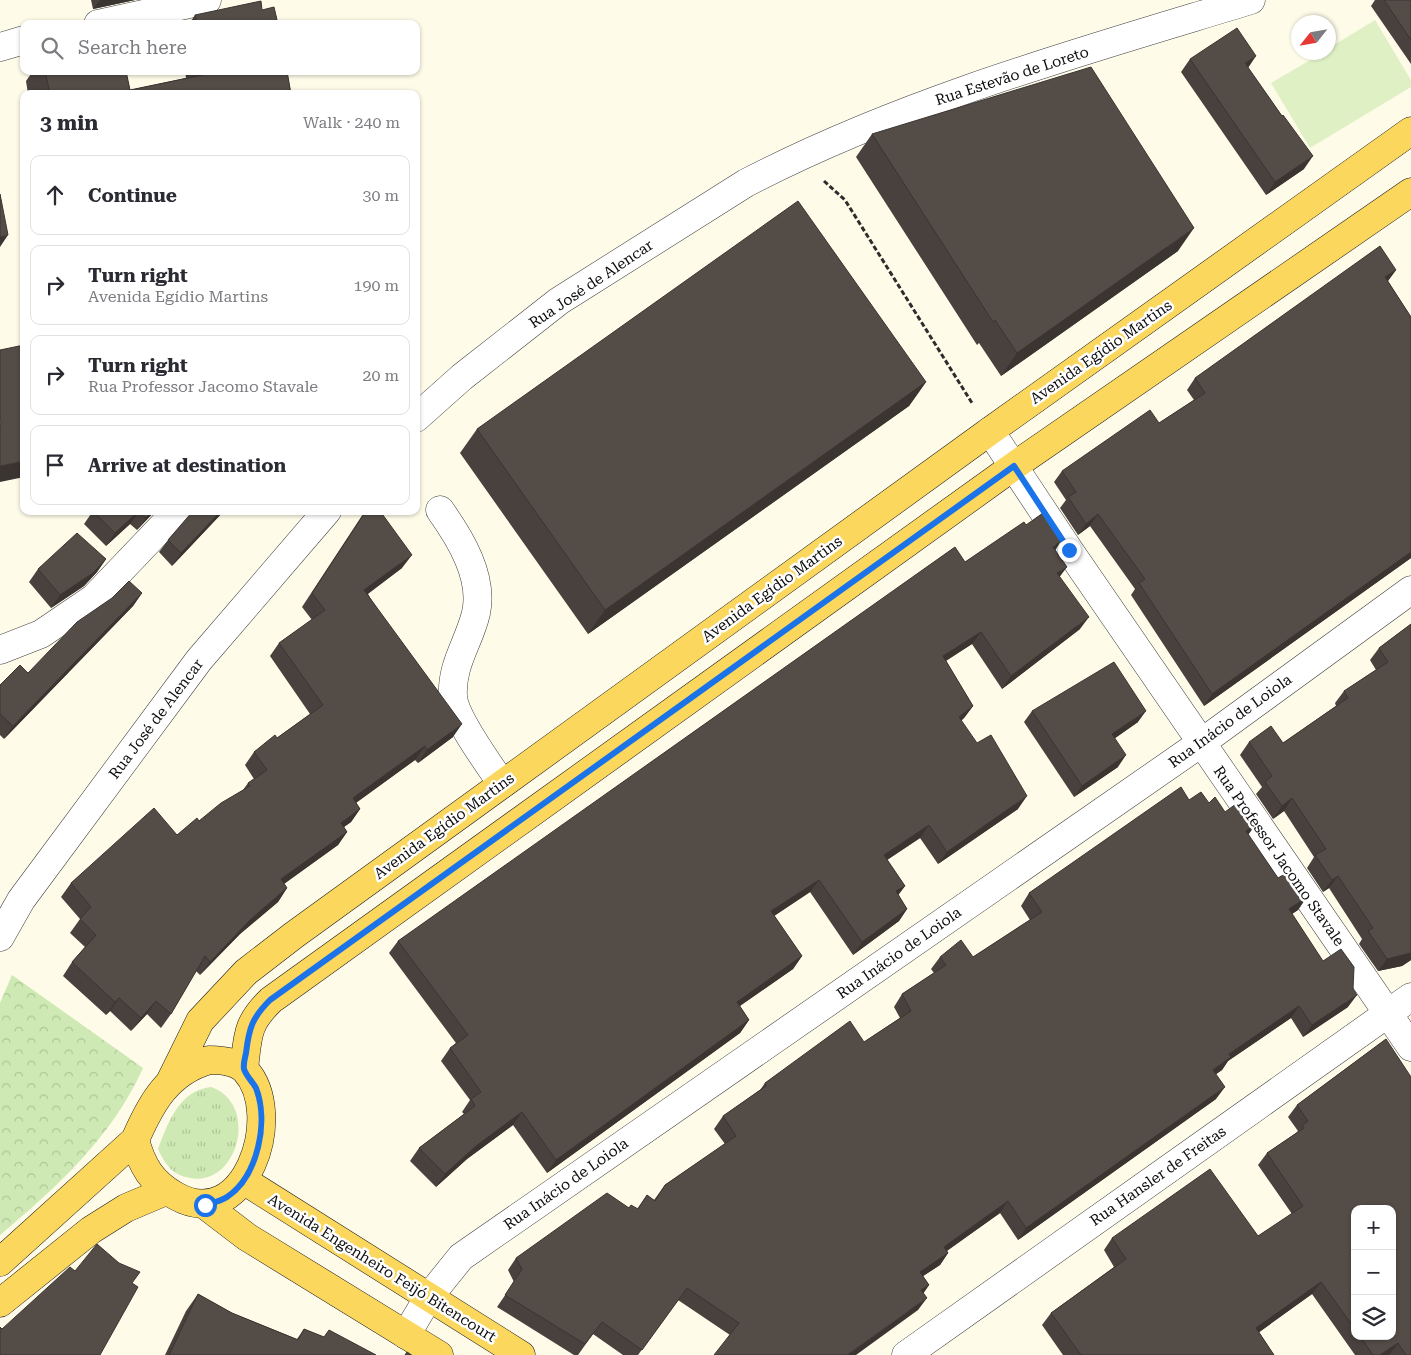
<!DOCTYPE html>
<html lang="en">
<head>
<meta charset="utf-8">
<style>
	body { margin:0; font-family:"Roboto Serif",serif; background:#f2f2f3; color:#2b2b33 }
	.controls { position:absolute; right:15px; bottom:15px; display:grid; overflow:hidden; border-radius:10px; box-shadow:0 1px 4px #0004 }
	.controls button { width:45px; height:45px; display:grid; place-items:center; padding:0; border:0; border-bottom:1px solid #e1e1e2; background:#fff; color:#2b2b33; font:25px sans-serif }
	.compass { position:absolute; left:1291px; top:15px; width:45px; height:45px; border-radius:50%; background:#fff; box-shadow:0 1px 4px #0004; rotate:239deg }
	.stop { position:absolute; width:15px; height:15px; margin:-11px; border:4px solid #1a73e8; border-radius:50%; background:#fff }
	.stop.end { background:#1a73e8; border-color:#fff; box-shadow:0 1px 5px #0008 }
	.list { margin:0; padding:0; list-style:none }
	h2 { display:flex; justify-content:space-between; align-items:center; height:65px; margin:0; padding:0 20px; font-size:21px }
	h2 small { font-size:16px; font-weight:400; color:#7c7c81 }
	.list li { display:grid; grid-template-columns:32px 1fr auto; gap:15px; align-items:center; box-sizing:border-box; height:80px; margin:0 10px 10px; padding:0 10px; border:1px solid #e1e1e2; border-radius:10px }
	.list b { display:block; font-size:19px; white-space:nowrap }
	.list p { margin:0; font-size:16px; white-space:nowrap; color:#7c7c81 }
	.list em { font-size:16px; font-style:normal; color:#7c7c81 }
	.icon { flex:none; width:28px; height:28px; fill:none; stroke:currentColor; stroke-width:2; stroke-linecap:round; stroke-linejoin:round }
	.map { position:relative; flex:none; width:1411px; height:1355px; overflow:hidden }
	.search { position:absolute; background:#fff; box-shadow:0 1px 4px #0004; left:20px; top:20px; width:400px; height:55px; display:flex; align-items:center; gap:12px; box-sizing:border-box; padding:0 18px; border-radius:10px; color:#7c7c81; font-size:19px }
	.panel { position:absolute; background:#fff; box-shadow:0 1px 4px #0004; left:20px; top:90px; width:400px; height:425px; border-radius:10px }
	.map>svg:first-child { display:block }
	.grass { fill:url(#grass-tufts) }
	.park { fill:url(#park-crowns) }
	.pitch { fill:#e0f0c5 }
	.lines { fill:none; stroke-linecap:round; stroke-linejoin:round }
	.minor-casing { stroke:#3e3e3e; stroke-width:29 }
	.major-casing { stroke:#1c1c1c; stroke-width:29 }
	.path { stroke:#2d2d2d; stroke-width:3; stroke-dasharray:5 2.5; stroke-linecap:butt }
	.minor { stroke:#fff; stroke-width:28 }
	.major { stroke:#fbd75d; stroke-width:28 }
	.wall { fill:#48413d; fill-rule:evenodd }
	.shaded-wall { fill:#3b3532 }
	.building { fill:#544c47; stroke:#3b3532 }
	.route { stroke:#1a73e8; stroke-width:6 }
	.labels { text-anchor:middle; stroke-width:5; stroke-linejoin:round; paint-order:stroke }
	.street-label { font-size:15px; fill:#0b0b0b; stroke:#fff }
</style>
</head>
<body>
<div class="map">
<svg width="1411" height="1355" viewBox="0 0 1411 1355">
	<defs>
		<pattern id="grass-tufts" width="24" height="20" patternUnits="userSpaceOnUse" patternTransform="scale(1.25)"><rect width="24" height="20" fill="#cee9b3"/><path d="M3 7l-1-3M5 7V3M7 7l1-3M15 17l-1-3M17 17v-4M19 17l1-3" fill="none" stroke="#b0c699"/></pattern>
		<pattern id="park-crowns" width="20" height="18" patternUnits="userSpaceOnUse" patternTransform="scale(1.25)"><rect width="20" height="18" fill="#cee9b3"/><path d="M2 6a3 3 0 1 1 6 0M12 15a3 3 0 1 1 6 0" fill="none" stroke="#b0c699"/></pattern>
	</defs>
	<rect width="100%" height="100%" fill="#fffbe9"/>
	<path class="grass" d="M211,1087C260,1104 238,1187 190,1178C172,1175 165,1164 158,1149C168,1122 180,1090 211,1087Z"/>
	<path class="park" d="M12,975L143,1068C112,1137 57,1187 0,1235V1003Z"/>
	<path class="pitch" d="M1375,20L1411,80V87L1310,148L1271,83L1322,53L1328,52L1329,48Z"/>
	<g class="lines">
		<defs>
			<path id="minor" d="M98,24L207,0
				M0,47L24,40
				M416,418L462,377L559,301L746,183C906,100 1080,52 1251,0
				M990,431L1069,550L1411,1047
				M440,510C460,538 484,577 476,613C469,643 451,664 453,697C455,719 489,764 502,784
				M0,650L41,634L94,598L177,511
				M0,937L21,900L199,660L327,511
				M406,1335L428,1298L461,1257L1201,743L1411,590
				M906,1355L1411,997"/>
			<path id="major" d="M209,1060C220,1060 236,1061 245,1070C286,1114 245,1235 176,1196C152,1183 142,1166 135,1140C151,1103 168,1072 209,1060Z
				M244,1069C248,1036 246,1024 271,1000L1014,466L1411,192
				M170,1082L200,1021L246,972L294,935L990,431L1411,131
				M243,1180L521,1355
				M205,1205L247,1237L439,1355
				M0,1262L135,1140
				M0,1303L91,1230L126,1208L166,1191"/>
		</defs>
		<use href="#minor" class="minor-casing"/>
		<use href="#major" class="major-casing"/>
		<path class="path" d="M824,181L845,200L972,403"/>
		<use href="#minor" class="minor"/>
		<use href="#major" class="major"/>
	</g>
	<path class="wall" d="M91,0H135L93,9Z
		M1375,0H1411V64L1371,6Z
		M262,10L278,24H189L195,15Z
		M1190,59L1248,68L1282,116L1304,169L1266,195L1181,72Z
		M33,71H126L130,90L186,78L185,71H287L291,94H28L26,81Z
		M872,134L1178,251L1001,376L979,343L977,345L856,157Z
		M1396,270L1388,281L1411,317V558L1204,706L1131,595L1135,589L1090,526L1078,535L1060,508L1066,500L1054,482L1062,471L1159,423L1194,400L1187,390L1195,378Z
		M926,382L909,406L588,634L460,453L477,429Z
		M93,511H155L137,530L130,524L106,546L84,524Z
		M192,511H224L172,566L159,552L168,540L192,513Z
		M365,511H380L402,568L368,594L453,737L418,763L415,760L356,803L360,809L351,822L344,827L347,832L338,845L284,884L287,888L278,902L240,934L200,975L196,971L171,1014L161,1028L147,1014L131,1031L110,1011L106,1015L63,976L72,962L85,947L70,933L80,919L61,897L71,883L177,835L199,821L243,790L248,783L254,779L245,765L254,752L277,738L310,714L270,656L279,643L312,620L302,607Z
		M1026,525L1055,550L1060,577L1080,629L1002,689L972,644L946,661L973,706L964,718L961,721L1018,809L938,864L920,838L887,860L905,886L898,895L907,909L899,921L853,955L810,892L774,916L802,956L793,969L740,1006L749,1020L740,1033L547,1173L513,1125L467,1159L436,1187L410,1161L419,1148L464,1114L462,1112L470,1100L441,1061L450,1048L456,1043L389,953L398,941L965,562Z
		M106,559L97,572L84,586L51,608L29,582L38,569Z
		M142,593L133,606L4,739L0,735V685L28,673Z
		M1411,624V960L1402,966L1378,971L1359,944L1362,939L1329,888L1323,892L1307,868L1314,857L1284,811L1273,819L1256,794L1262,787L1240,755L1249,742L1283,743L1336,706L1335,703L1344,691L1376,670L1370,660L1379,648Z
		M1032,711L1138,722L1115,738L1118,767L1074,797L1024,722Z
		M1189,800L1209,803L1225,812L1256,824L1248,835L1278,878L1306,898L1298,910L1292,914L1348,1007L1303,1037L1291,1018L1228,1061L1222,1070L1216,1074V1099L1018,1240L1000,1213L947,1251L948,1253L940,1265L923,1276L929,1285L923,1293L918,1310L730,1335L678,1300L638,1355H623L593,1334L578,1355H574L497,1307L514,1282L508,1270L516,1258L629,1207L637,1209L647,1195L654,1200L665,1185L725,1144L714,1129L723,1116L760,1090L765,1083L864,1042L900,1018L894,1007L902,994L934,973L931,969L940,957H973L1030,920L1021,906L1029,893Z
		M1386,1039L1411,1355H1355L1312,1294L1259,1332L1274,1355H1063L1042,1325L1051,1313L1114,1267L1104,1250L1112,1238L1258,1236L1292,1214L1258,1165L1267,1153L1296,1133L1298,1131L1288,1117L1297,1105ZM1355,1209L1392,1336H1355Z
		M198,1294L232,1313L297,1339L304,1329L324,1337L376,1355H165L186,1311Z"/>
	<path class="shaded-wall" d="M100,0H135L93,9Z
		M1256,56L1248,68L1245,63Z
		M1313,156L1304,169L1266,195L1275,182Z
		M1194,228L1178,251L1001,376L1017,353Z
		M8,235L0,247V237Z
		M1396,270L1387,282L1385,277Z
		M926,382L909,406L588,634L605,610Z
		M24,461V477L0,482V466Z
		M139,511L130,524L106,546L115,533Z
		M152,511H155L137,530L146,518Z
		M221,511H224L172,566L181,553Z
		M1098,514L1090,526L1078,535L1086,524Z
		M1061,541L1053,554V547Z
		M1411,552V558L1204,706L1212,694Z
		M412,555L402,568L355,603L364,590Z
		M106,559L97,572L84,586L51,608L60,595Z
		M1067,567L1058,579L1057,573Z
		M142,593L133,606L4,739L13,726Z
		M1089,617L1080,629L1002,689L1011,676Z
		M981,632L972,644L934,668L943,656Z
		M973,706L964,718L950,729L959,717Z
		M1146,711L1138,722L1104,746L1112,734Z
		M462,724L453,737L418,763L427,750Z
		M425,746L415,760L343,812L353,798Z
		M1126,755L1118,767L1074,797L1082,786Z
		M1027,796L1018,809L938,864L947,852Z
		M1292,798L1284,811L1273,819L1282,806Z
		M360,809L351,822L331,836L341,823Z
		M1256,824L1247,836L1246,831Z
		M929,825L920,838L875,868L884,855Z
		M347,832L338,845L271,893L281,879Z
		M1338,876L1329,888L1323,892L1332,880Z
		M819,880L810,892L762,924L771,911Z
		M905,886L896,898V891Z
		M287,888L278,902L240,934L200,975L210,962L250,920Z
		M1306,898L1298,910L1281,921L1289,909Z
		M907,909L899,921L853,955L862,942Z
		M1411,953V960L1402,966L1378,971L1387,959Z
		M802,956L793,969L728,1014L737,1002Z
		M1357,995L1348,1007L1303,1037L1312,1025Z
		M119,998L110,1011L106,1015L115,1002Z
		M156,1001L147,1014L131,1031L141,1018Z
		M1299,1006L1291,1018L1228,1061L1222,1070L1205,1082L1213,1070L1229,1054Z
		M749,1020L740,1033L547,1173L556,1160Z
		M1225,1087L1216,1099L1018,1240L1026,1228Z
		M522,1112L513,1125L467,1159L436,1187L445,1174L476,1146Z
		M1008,1201L1000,1213L935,1259L944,1247Z
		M948,1253L940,1265L911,1284L920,1272Z
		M1321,1282L1312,1294L1247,1341L1256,1328Z
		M929,1285L921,1297V1290Z
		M927,1298L918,1310L856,1355H847Z
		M1398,1343L1389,1355H1380Z"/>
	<path class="building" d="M1384,0H1411V40Z
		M261,1L262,10L274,7L278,24H197L195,15Z
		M1237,28L1256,56L1245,63L1282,116L1283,115L1313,156L1275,182L1190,59Z
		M1091,67L1194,228L1017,353L995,320L993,322L872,134Z
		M45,71H126L130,90L207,74V71H287L291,94H50Z
		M0,194L8,235L0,237Z
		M798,201L926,382L605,610L477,429Z
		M1380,246L1396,270L1385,277L1411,317V552L1212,694L1139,583L1145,579L1098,514L1086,524L1068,497L1076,492L1062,471L1150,410L1159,423L1205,393L1195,378Z
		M24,345V461L0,466V424H1L0,420V350Z
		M93,511H139L115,533Z
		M139,511H152L146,518Z
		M193,511H221L181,553L168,540Z
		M366,511H380L412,555L364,590L462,724L427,750L425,746L353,798L360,809L341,823L347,832L281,879L287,888L250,920L210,962L205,956L171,1014L156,1001L141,1018L119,998L115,1002L72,962L96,935L80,919L91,907L71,883L154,808L177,835L197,818L199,821L221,803L250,786L248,783L267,770L254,752L275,735L277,738L323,705L279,643L325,610L312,593Z
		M1043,513L1061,541L1053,547L1067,567L1057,573L1089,617L1011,676L981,632L943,656L973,706L959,717L977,743L991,735L1027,796L947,852L929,825L884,855L905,886L896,891L907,909L862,942L819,880L771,911L802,956L737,1002L749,1020L556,1160L522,1112L476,1146L445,1174L419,1148L475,1106L471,1099L481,1092L450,1048L468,1035L398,941L955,547L965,562L1024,522L1026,525Z
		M77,533L106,559L93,573L60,595L38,569Z
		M129,581L142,593L13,726L0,714V685L20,665L28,673L77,622L112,598Z
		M1411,624V953L1387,959L1368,931L1373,928L1338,876L1332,880L1315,855L1326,849L1292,798L1282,806L1265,782L1272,776L1249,742L1271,726L1283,743L1348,698L1344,691L1388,662L1379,648Z
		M1114,662L1146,711L1112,734L1126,755L1082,786L1032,711Z
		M1181,787L1189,800L1201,792L1209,803L1215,797L1225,812L1240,801L1256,824L1246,831L1278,878L1288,872L1306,898L1289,909L1323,961L1341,949L1354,967L1353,989L1357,995L1312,1025L1299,1006L1229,1054L1231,1057L1213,1070L1225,1087L1026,1228L1008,1201L944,1247L948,1253L920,1272L929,1285L921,1290L927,1298L847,1355H714L739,1323L687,1288L642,1350L602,1322L585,1344L505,1295L522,1269L516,1258L607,1193L629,1208L631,1205L638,1209L647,1195L655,1201L665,1185L736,1136L723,1116L766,1086L765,1083L850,1021L864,1042L911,1011L902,994L946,965L940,957L961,940L973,957L1042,912L1029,893Z
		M1386,1039L1411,1077V1355H1406L1398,1343L1380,1355H1373L1360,1336H1392V1209H1355V1329L1321,1282L1256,1328L1274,1355H1081L1051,1313L1126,1259L1112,1238L1210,1169L1258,1236L1303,1206L1267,1153L1304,1128L1302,1125L1308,1121L1297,1105Z
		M97,1244L119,1263L140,1272L132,1283L138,1287L100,1355H0V1327L2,1329L70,1267L75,1271Z
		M198,1294L232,1313L298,1340L304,1329L324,1337L329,1330L376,1355H169Z
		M407,1352L411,1355H405Z"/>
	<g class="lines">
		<path class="route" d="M205,1205C212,1203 221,1201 227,1197C258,1176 269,1122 256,1088C253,1082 246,1076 244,1069C243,1064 245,1058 246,1053C249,1028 252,1018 270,1000L1014,466L1069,550"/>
	</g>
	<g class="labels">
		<g class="street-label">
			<text transform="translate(1012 76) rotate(-18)" y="5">Rua Estevão de Loreto</text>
			<text transform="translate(591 284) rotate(-34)" y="5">Rua José de Alencar</text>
			<text transform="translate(1101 352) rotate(-35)" y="5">Avenida Egídio Martins</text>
			<text transform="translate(772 589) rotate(-36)" y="5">Avenida Egídio Martins</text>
			<text transform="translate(156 719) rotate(-53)" y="5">Rua José de Alencar</text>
			<text transform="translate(1230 721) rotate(-36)" y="5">Rua Inácio de Loiola</text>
			<text transform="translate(444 826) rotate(-36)" y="5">Avenida Egídio Martins</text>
			<text transform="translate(1279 856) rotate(55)" y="5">Rua Professor Jacomo Stavale</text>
			<text transform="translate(899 953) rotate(-35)" y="5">Rua Inácio de Loiola</text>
			<text transform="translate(1158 1176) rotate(-35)" y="5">Rua Hansler de Freitas</text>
			<text transform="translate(566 1184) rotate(-35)" y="5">Rua Inácio de Loiola</text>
			<text transform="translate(382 1268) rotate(32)" y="5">Avenida Engenheiro Feijó Bitencourt</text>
		</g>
	</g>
</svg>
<div class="controls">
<button>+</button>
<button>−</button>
<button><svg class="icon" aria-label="layers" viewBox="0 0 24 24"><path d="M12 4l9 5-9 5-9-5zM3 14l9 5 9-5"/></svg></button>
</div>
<svg class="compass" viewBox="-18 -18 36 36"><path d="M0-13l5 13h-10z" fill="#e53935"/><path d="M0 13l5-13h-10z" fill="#7c7c81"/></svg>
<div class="stop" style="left:205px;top:1205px"></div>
<div class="stop end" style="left:1069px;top:550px"></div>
<div class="search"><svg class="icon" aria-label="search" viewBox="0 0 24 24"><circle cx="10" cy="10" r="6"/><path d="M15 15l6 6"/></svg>Search here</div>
<section class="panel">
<h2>3 min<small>Walk · 240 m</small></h2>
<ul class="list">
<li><svg class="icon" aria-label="ahead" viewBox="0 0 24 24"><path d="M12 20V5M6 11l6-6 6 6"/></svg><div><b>Continue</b></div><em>30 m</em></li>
<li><svg class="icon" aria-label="right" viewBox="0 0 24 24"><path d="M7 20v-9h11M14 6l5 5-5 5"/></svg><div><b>Turn right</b><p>Avenida Egídio Martins</p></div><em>190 m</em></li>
<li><svg class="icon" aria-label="right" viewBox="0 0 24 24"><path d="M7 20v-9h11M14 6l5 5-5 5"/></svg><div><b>Turn right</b><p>Rua Professor Jacomo Stavale</p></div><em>20 m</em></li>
<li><svg class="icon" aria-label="arrive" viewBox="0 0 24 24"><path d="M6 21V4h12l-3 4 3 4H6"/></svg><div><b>Arrive at destination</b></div></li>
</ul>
</section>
</div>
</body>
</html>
